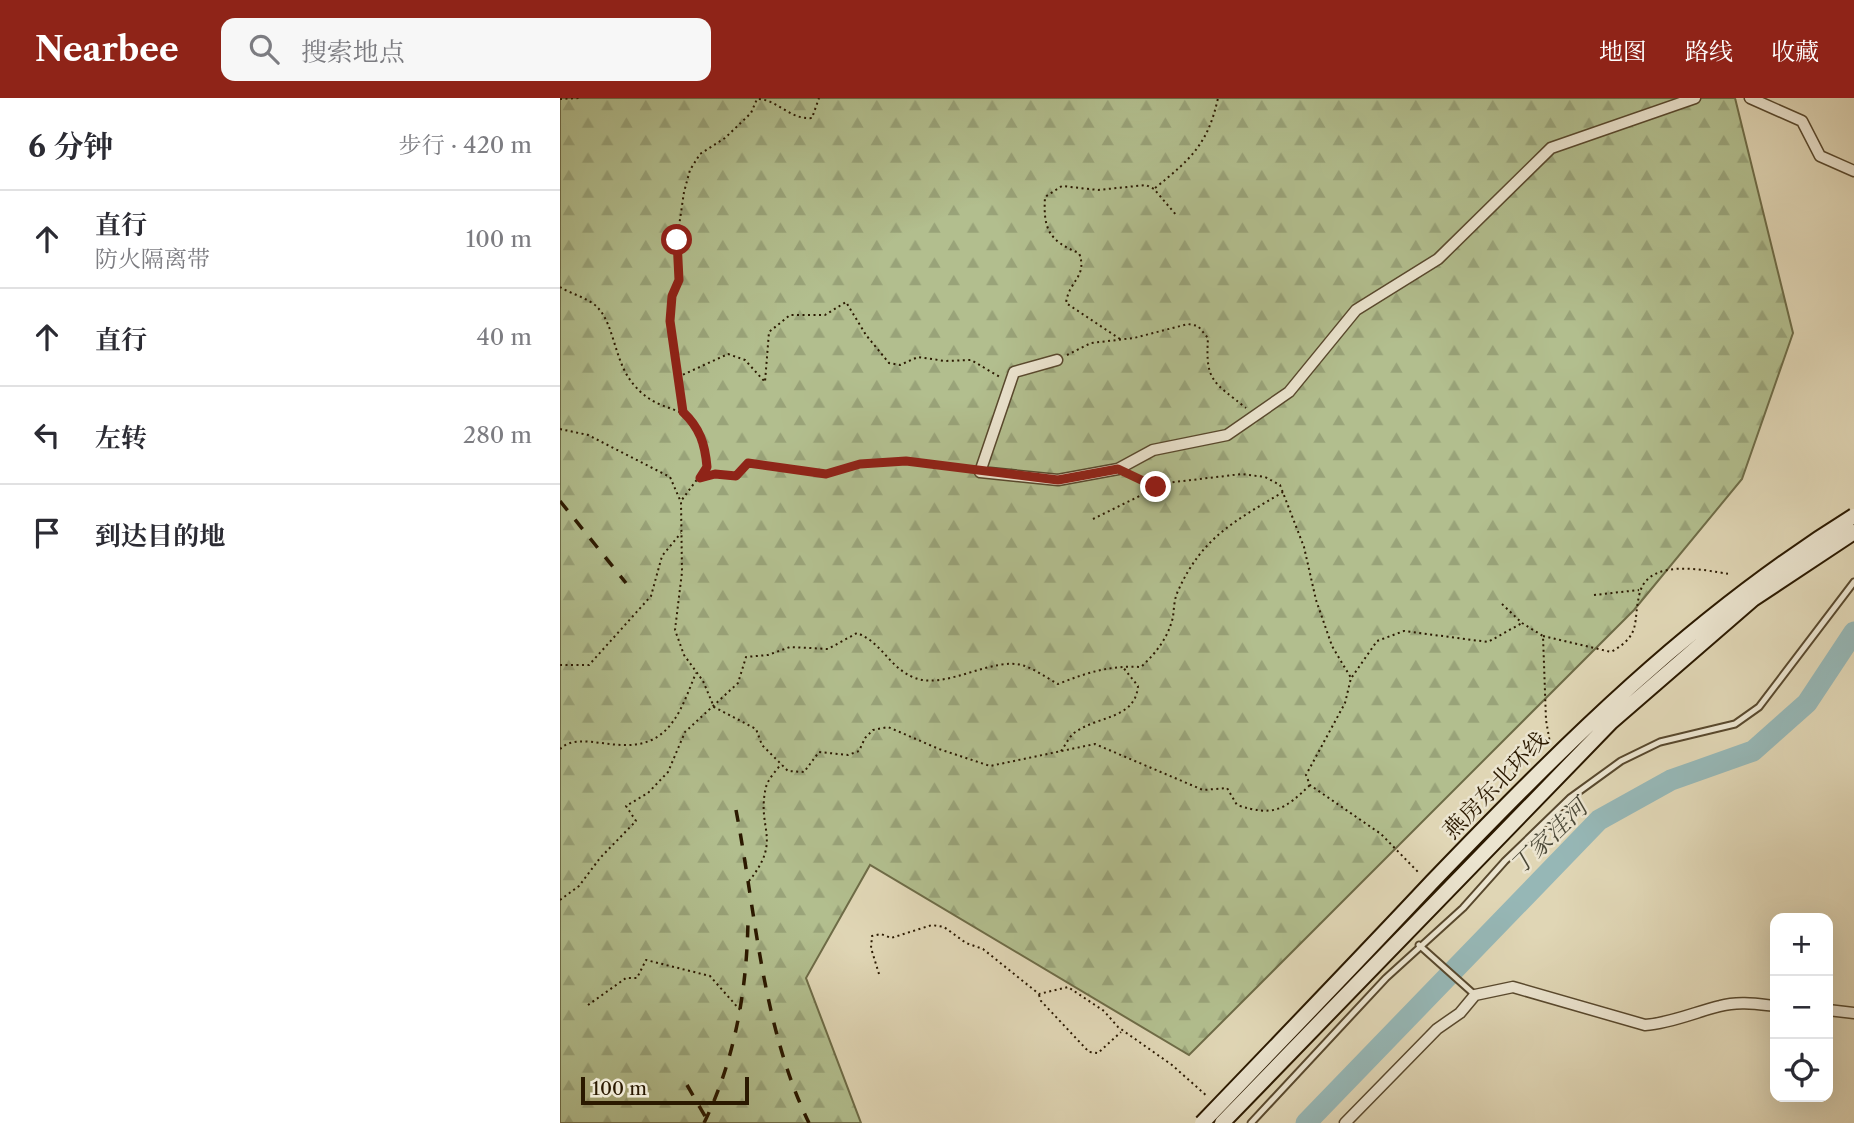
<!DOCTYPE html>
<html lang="zh">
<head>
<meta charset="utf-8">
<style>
	body { margin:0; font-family:"Libre Caslon Text","Noto Serif SC",serif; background:#f7f7f7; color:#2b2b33 }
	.controls { position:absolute; right:21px; bottom:21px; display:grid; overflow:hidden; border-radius:14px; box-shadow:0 7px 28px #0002 }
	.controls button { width:63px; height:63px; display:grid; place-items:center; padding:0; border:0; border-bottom:2px solid #e1e1e2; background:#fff; color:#2b2b33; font:35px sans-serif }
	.scale { position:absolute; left:21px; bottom:18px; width:168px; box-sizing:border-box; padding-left:7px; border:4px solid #2b1900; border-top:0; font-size:19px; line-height:24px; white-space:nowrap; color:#2b1900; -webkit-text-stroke:5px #ebe4cf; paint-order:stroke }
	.stop { position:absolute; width:21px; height:21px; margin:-16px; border:5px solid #8f2418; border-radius:50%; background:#fff }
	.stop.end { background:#8f2418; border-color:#fff; box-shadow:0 2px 7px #0008 }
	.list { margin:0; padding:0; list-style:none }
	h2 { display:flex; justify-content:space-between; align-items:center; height:91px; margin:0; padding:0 28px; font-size:30px }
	h2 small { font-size:23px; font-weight:400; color:#7c7c81 }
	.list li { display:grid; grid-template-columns:46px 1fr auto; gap:21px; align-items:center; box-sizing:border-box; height:98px; padding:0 28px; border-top:2px solid #e1e1e2 }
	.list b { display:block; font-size:26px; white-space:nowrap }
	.list p { margin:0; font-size:23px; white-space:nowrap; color:#7c7c81 }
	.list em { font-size:23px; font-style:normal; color:#7c7c81 }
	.icon { flex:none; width:38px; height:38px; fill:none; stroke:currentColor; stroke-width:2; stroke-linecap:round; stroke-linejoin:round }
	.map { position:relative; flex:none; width:1294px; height:1025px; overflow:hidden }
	header { display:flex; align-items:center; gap:42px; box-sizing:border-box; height:98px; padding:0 35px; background:#8f2418; color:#fff }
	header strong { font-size:33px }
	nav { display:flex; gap:38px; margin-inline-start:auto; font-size:24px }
	.search { width:490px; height:63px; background:#f7f7f7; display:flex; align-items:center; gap:18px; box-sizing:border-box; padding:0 24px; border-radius:14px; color:#7c7c81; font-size:26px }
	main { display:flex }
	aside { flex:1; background:#fff }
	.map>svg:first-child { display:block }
	.forest { fill:url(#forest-firs); stroke:#6e6c47; stroke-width:2 }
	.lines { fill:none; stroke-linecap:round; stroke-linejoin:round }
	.river { stroke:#96b7b6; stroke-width:21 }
	.service-casing { stroke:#58482d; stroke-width:9 }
	.minor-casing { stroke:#58482d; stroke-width:13 }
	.path { stroke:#2b1900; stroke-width:2; stroke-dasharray:2 3.5; stroke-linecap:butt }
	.service { stroke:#ebe4cf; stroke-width:5 }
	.minor { stroke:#ebe4cf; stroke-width:10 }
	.rail { stroke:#2b1900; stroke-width:3.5; stroke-dasharray:12 12; stroke-linecap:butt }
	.secondary-bridge-casing { stroke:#2b1900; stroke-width:18; stroke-linecap:butt }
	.secondary-bridge { stroke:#ebe4cf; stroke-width:14 }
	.route { stroke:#8f2418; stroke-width:9 }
	.labels { text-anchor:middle; stroke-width:5; stroke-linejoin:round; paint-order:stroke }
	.street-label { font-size:23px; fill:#2b1900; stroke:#ebe4cf }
	.water-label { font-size:24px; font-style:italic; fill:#4b4837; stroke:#ebe4cf }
</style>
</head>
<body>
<header>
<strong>Nearbee</strong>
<div class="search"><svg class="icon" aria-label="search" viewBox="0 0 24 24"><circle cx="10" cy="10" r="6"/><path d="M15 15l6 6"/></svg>搜索地点</div>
<nav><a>地图</a><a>路线</a><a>收藏</a></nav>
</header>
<main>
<aside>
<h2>6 分钟<small>步行 · 420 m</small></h2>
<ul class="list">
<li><svg class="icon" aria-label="ahead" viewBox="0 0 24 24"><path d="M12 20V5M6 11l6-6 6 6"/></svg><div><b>直行</b><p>防火隔离带</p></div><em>100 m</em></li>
<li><svg class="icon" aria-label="ahead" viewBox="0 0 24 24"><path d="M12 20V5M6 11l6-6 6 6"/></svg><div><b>直行</b></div><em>40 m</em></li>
<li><svg class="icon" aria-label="left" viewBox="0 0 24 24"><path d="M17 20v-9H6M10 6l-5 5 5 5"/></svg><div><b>左转</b></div><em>280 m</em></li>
<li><svg class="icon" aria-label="arrive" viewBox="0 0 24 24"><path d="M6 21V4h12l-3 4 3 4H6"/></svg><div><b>到达目的地</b></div></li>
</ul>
</aside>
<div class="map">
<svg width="1294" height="1025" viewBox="0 0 1294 1025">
	<defs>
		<pattern id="forest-firs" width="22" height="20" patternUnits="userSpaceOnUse" patternTransform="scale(1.75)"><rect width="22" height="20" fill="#b2be8e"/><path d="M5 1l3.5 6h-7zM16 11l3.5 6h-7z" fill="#99a379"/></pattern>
	</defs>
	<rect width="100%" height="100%" fill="#e0d6b5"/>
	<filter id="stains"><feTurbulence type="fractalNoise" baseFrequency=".00286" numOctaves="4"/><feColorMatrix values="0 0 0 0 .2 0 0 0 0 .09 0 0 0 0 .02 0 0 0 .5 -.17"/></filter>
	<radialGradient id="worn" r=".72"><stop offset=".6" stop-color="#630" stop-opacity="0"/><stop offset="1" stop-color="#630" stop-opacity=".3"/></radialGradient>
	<path class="forest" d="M0,0H1175L1233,235L1182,381L1074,512L629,957L310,767L246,880L301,1025H0Z"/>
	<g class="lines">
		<path class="river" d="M746,1025L1039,722L1111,682L1193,653L1247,605L1294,534"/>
		<defs>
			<path id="service" d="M859,847L915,897
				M691,1025L826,880L903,810L945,763L1010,700L1061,663L1100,644L1175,626L1199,609L1294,484"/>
			<path id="minor" d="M1190,0L1242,23L1260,58L1294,73
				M497,262L454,274L420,374L498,382L558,371L593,352L667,337L729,294L796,212L878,161L991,50L1135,0
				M1268,912L1294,915
				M785,1025L877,931L900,915L915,897L953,889L1085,927C1112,925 1135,914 1160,908C1178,903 1197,906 1215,908"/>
		</defs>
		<use href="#service" class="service-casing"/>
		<use href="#minor" class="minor-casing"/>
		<path class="path" d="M0,1L19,0
			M595,90C631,61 648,46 658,0
			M0,189C11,196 29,200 38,210C55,228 54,264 74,287C107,326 138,293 147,368L121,403L122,474L115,532L124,557L143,583L154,609L196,631L202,647L228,673L244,674L259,654L288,657L299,653L305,640L313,632L328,629L379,651L430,668L535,646L643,692L667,690L677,707C714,719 724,712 750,687
			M560,241L506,205C509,182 528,179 519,155C489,143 483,131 485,99L502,88L538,92L586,87L594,91L617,118
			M507,257L531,245L574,240L628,226L638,228L648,240C645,284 654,284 686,310
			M118,279L168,256L185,262L205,284L209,234L230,217H265L286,204L306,237L329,265L340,267L358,259L385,263L411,262L440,279
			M123,313L110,223L112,198L119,182L117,142L124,94L130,72L140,56L165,40L191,15L197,1C218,1 229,22 252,20L259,0
			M0,331L28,337L110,379L120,402
			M572,378L595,389
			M143,379L155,376L176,378L188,365L266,376L300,366L347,363L408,372
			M533,421L606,385L682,376L705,379L720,387L744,449L756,502L772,548L791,580L785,605L746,677L750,687L821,736L860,776
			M1034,497L1079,492
			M942,506L962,525L983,538L986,622L990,645
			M983,538L1051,554C1083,536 1072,524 1080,494C1090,460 1144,472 1169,476
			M0,567H29L91,498L102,458L121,435
			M792,579L817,543L844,533L928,544L962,525
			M0,651C21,630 66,662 100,637C119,623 127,596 136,575
			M501,653C505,648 509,639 514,635C538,617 575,622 578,588L562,568
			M189,783C223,741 196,731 206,689C208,681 216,673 221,666
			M0,802L19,788L40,760L76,723L66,708L88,695L108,674L125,634L178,585L186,559L208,557L230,549L268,551L297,535C323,545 329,570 355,580C387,592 434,557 465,568C476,572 487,580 498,586C526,575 550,567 581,569C596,555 608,540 613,519C614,511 614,501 618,493C642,439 675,423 723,394
			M319,876L311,850L312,838L321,836L331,840L372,827L384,829L406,845L423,851L479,896L508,889L544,913L558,929L612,967L648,999
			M479,897L481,903L529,954L538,955L561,934
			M28,907L66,880H77L86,862L150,878L180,912"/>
		<use href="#service" class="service"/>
		<use href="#minor" class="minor"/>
		<path class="rail" d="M0,403L66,485
			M176,712C196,816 202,928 249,1025
			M127,987L149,1025
			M144,1025C175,962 187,891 188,822"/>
		<defs>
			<path id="secondary-bridge" d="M642,1025C719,945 796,865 872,784C1004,647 1131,519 1294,418
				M662,1025L1051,624L1193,501L1294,434"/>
		</defs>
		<use href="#secondary-bridge" class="secondary-bridge-casing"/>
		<use href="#secondary-bridge" class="secondary-bridge"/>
	</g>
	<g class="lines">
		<path class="route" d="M117,142L119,182L112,198L110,223L123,314C140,330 145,346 147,369L140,380L155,376L176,378L188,365L266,376L300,366L346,363L498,382L558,371L596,389"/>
	</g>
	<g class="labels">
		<g class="street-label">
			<text transform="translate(935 687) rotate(-46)" y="8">燕房东北环线</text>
		</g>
		<g class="water-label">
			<text transform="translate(989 739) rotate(-44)" y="8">丁家洼河</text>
		</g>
	</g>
	<rect width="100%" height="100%" filter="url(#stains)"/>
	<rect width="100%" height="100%" fill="url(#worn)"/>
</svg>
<div class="controls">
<button>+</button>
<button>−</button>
<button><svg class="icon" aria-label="locate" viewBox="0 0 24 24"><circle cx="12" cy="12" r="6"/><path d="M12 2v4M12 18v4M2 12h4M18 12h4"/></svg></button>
</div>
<div class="scale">100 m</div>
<div class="stop" style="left:117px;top:142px"></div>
<div class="stop end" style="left:596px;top:389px"></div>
</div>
</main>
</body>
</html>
